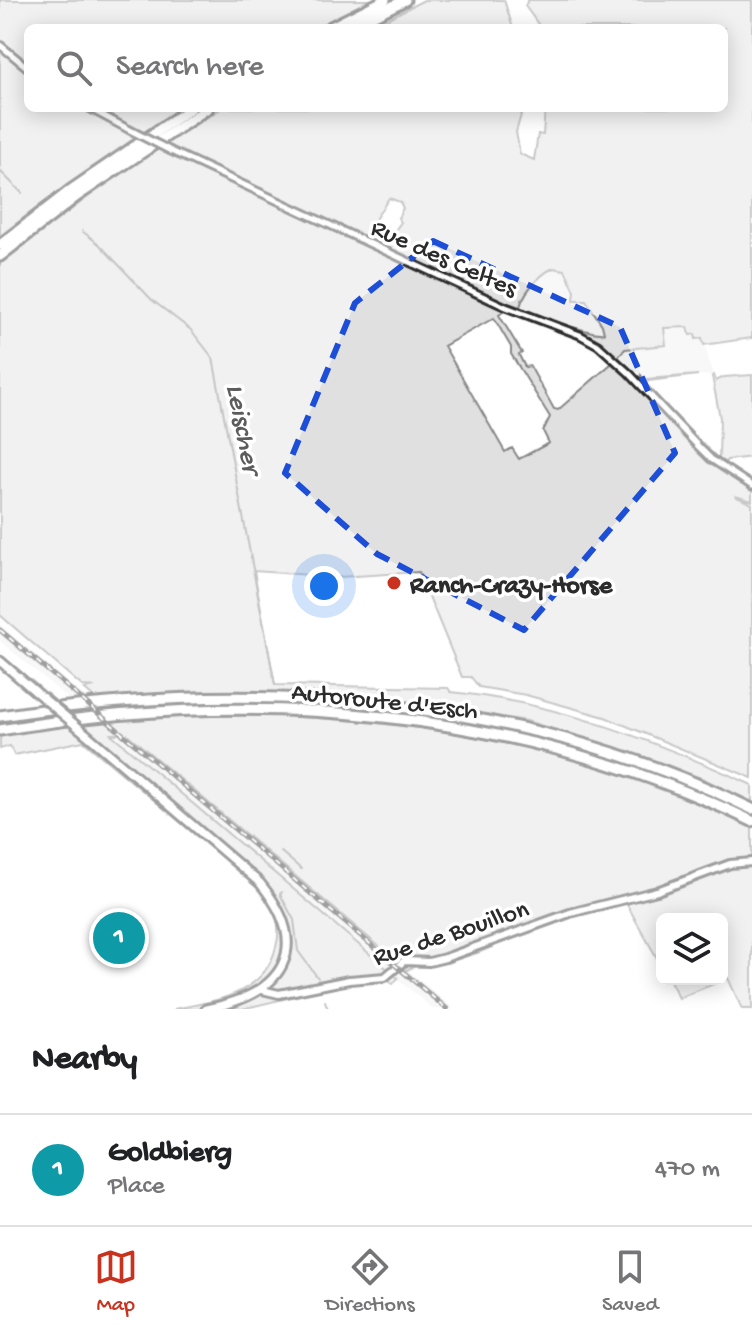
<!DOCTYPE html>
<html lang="en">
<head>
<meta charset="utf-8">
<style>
	body { margin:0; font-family:"Gochi Hand",sans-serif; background:#f6f6f6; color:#202124 }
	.controls { position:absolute; right:24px; bottom:24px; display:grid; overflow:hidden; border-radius:12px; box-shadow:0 4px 20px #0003 }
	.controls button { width:72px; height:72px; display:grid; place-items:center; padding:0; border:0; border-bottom:2px solid #e0e0e0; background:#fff; color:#202124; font:40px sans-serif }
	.you { position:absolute; left:324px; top:586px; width:28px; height:28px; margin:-20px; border:6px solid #fff; border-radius:50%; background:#1a73e8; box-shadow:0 0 0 12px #1a73e833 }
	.badge { display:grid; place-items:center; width:52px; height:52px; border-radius:50%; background:#c8321e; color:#fff; font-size:26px; font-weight:700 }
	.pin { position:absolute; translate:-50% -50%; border:4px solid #fff; box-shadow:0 2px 8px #0006 }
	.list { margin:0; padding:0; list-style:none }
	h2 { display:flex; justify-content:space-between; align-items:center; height:104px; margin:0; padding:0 32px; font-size:34px }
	h2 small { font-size:26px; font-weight:400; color:#757577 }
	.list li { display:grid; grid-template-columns:52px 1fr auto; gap:24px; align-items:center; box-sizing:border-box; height:112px; padding:0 32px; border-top:2px solid #e0e0e0 }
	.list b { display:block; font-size:30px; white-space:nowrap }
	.list p { margin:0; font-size:26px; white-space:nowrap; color:#757577 }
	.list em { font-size:26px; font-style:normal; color:#757577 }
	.icon { flex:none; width:44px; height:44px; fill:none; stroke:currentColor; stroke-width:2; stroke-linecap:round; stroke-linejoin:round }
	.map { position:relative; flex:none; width:752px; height:1009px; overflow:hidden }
	.search { position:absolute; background:#fff; box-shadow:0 4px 20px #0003; left:24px; right:24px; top:24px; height:88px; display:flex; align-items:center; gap:20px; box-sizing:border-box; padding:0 28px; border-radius:12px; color:#757577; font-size:30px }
	.sheet { height:216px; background:#fff }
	nav { display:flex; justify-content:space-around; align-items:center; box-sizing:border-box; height:112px; border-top:2px solid #e0e0e0; background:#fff; font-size:22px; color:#757577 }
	nav a { display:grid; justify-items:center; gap:4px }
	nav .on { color:#c8321e }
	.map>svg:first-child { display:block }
	.built { fill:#efefef }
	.green { fill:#e0e0e0; stroke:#868686; stroke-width:2; fill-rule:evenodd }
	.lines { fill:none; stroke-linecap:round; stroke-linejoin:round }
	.stream { stroke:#7e7e7e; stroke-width:2 }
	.minor-casing { stroke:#2b2b2b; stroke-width:11 }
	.tertiary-casing { stroke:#2b2b2b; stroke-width:12 }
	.secondary-casing { stroke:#2b2b2b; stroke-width:13 }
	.motorway-casing { stroke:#2b2b2b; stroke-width:15 }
	.minor { stroke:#fff; stroke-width:5 }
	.tertiary { stroke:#fff; stroke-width:6 }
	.secondary { stroke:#fff; stroke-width:7 }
	.motorway { stroke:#fff; stroke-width:9 }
	.rail-casing { stroke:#2b2b2b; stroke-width:5 }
	.rail { stroke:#fff; stroke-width:2; stroke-dasharray:6; stroke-linecap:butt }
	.minor-bridge-casing { stroke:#2b2b2b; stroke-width:11; stroke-linecap:butt }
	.secondary-bridge-casing { stroke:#2b2b2b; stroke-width:13; stroke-linecap:butt }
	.minor-bridge { stroke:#fff; stroke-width:5 }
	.secondary-bridge { stroke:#fff; stroke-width:7 }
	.marked { fill:none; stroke:#1d4ed8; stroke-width:6; stroke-dasharray:16 10; stroke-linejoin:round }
	.poi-dot { fill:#c8321e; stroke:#fff; stroke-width:3 }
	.labels { text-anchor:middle; stroke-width:7; stroke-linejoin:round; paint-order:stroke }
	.street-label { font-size:26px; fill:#2b2b2b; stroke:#fff }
	.poi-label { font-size:26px; font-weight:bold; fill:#2b2b2b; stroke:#fff; text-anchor:start }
	.water-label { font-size:28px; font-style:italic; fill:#5c5c5c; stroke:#fff }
</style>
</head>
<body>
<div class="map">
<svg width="752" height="1009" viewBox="0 0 752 1009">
	<rect width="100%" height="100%" fill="#fff"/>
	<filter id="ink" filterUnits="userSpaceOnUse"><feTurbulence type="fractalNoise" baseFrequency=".0125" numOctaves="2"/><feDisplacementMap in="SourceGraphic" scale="16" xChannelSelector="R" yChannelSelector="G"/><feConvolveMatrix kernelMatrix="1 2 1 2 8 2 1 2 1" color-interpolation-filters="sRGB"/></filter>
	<g filter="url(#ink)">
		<path class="built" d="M553,268L566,270L571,287L585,300L602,325L604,333L594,335L582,328L520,308V302L542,274Z
			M688,327L702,338L714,375L712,376L698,375L646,379L637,372H634L618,357L624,349L665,345L663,328Z
			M0,625L127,733L454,1009H433L0,641Z"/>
		<path class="green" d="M0,0H371L315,28H28V108H179L67,185L0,236Z
			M424,0H504L513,28H369Z
			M528,0H752V338L704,345L702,338L696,339L695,334L690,335L688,327L664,328L666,345L625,349L618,357L634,372L630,373L640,384L641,375L646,379L698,375L648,381L646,384L701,443L719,459L720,418L712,376L714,375L716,381L724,377L752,375V457L727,460L722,466L752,486V501L735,496L752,504V778L605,717L526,695L479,687L471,677H462L419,572L339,577L254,571L275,685L448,688L451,692C560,703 654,741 752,785V803L704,779L527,721L410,702L278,692L95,699L84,689L95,687L82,686L0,615V263L120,173L222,108H523L516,132L520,154L534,160L538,134L543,135L545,108H724V28H541L525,6ZM389,198L400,202L403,208L398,218L401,222L384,246L364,236ZM553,268L565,270L575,291L574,300H586L602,325L604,333C592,335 539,316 525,310L526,314L519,312C521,294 538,276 553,268ZM504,311C538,323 589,333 612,363L558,410L554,409L530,366L525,367L519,355L522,353L499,315ZM494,318L511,347V354L550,417L543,431L549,443L519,459L512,448L505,452L444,346Z
			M250,715C424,719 596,749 752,827V1009H742L728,978L679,998L669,979H722V919H662V967L626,903L554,921L480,952L446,963L413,967L407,970L127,734H111L398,978L393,984L389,981L351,983L242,1009H174C216,1001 264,995 276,947C281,930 278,915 268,901C248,874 217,853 191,831C155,801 119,771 83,741L14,755L10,746L0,749V736C83,721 166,715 250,715Z"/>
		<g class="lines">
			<path class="stream" d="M0,171L22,193
				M82,231L99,244L152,300L191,330L213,358L275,685
				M280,851L301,869
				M282,892L280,894L294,920L298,951L318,978
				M325,1001L328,1009"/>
			<defs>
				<path id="minor" d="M0,45L28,68
					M89,108L128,129
					M171,151L506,307L580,335L598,345L629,373L698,446L711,459L752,486"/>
				<path id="tertiary" d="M262,990L279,994L349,980L385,977L404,961L429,962L445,958L570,913L657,891L730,864L752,862"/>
				<path id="secondary" d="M0,661L36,692
					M85,733L260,883C314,949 283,994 206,1009"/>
				<path id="motorway" d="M329,28L385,0
					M348,28L405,0
					M0,245L71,190L191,108
					M0,256L77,196L208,108
					M0,716C252,677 521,695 752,809
					M0,730C254,687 518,708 752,821"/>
			</defs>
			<use href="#minor" class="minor-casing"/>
			<use href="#tertiary" class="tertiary-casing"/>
			<use href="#secondary" class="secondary-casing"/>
			<use href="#motorway" class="motorway-casing"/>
			<use href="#minor" class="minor"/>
			<use href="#tertiary" class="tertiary"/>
			<use href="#secondary" class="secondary"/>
			<use href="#motorway" class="motorway"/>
			<defs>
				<path id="rail" d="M0,630L447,1009"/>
			</defs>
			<use href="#rail" class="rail-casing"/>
			<use href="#rail" class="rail"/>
			<defs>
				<path id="minor-bridge" d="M128,129L171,151"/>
				<path id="secondary-bridge" d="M36,692L85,733"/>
			</defs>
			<use href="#minor-bridge" class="minor-bridge-casing"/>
			<use href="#secondary-bridge" class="secondary-bridge-casing"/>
			<use href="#minor-bridge" class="minor-bridge"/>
			<use href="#secondary-bridge" class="secondary-bridge"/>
		</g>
	</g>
	<path d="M0 0H752V1009H0ZM433,241L620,327L675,453L524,630L377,554L285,473L355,303Z" fill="#fff" fill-opacity=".55" fill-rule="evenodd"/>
	<path class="marked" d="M433,241L620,327L675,453L524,630L377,554L285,473L355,303Z"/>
	<circle class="poi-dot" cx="394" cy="583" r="8"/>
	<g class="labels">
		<g class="street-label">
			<text transform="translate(445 256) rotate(24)" y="9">Rue des Celtes</text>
			<text transform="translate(385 699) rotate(6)" y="9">Autoroute d'Esch</text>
			<text transform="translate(450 931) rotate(-18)" y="9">Rue de Bouillon</text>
		</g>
		<g class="poi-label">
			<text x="410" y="592">Ranch-Crazy-Horse</text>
		</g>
		<g class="water-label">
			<text transform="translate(246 428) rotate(79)" y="10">Leischer</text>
		</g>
	</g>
</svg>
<div class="controls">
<button><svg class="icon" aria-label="layers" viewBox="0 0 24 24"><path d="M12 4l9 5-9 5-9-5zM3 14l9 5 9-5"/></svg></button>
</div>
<div class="you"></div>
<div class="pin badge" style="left:119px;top:938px;background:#0f9aa8">1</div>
<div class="search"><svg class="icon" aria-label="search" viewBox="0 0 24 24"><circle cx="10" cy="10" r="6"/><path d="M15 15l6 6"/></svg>Search here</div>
</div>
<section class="sheet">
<h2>Nearby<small></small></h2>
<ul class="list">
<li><span class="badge" style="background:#0f9aa8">1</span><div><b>Goldbierg</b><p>Place</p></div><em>470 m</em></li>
</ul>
</section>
<nav>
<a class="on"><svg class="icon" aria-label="map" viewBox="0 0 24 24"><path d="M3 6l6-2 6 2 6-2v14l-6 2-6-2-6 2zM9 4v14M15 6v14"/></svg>Map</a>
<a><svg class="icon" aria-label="directions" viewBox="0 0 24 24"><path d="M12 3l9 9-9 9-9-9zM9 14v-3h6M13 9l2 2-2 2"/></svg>Directions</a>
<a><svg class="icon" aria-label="saved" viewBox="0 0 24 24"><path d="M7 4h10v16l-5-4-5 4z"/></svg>Saved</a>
</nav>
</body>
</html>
